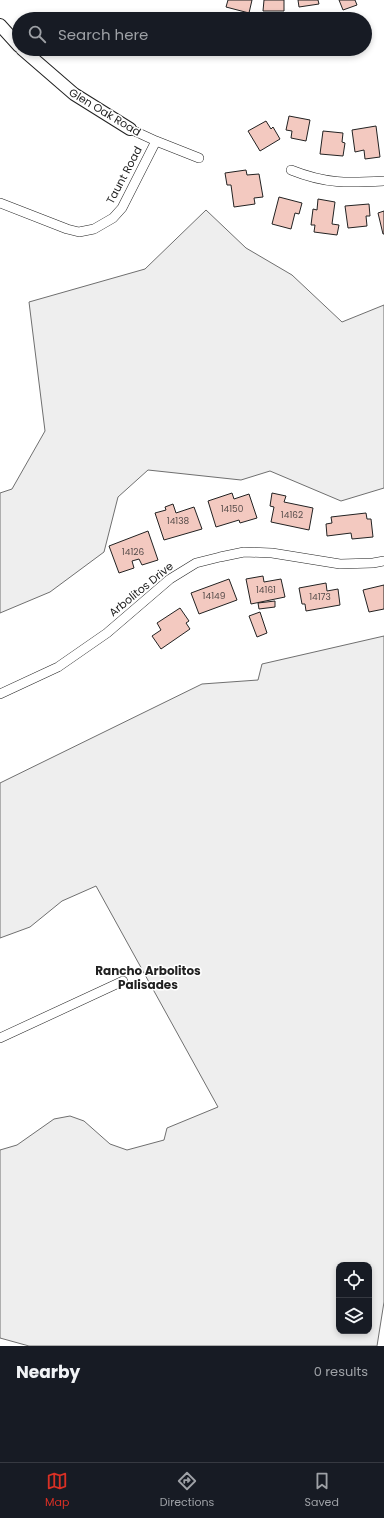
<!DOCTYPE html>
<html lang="en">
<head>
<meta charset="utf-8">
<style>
	body { margin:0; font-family:Poppins,sans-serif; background:#20242c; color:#f1f3f6 }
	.controls { position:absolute; right:12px; bottom:12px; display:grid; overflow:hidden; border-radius:8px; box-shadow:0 2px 6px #0003 }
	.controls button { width:36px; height:36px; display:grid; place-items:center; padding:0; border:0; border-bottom:1px solid #363941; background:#171b24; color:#f1f3f6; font:20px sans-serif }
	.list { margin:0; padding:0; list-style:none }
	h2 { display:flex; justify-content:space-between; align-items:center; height:52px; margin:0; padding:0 16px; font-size:17px }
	h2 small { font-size:13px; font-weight:400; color:#9ea1a6 }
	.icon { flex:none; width:22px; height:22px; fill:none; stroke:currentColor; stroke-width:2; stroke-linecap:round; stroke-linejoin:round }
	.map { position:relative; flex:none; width:384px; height:1346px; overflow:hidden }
	.search { position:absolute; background:#171b24; box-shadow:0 2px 6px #0003; left:12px; right:12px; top:12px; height:44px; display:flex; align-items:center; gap:10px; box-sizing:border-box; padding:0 14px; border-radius:22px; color:#9ea1a6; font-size:15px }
	.sheet { height:116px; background:#171b24 }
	nav { display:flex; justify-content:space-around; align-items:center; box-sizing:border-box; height:56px; border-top:1px solid #363941; background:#171b24; font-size:11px; color:#9ea1a6 }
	nav a { display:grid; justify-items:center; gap:2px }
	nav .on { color:#d93025 }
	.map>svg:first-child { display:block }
	.green { fill:#eee; stroke:#6f6f6f; fill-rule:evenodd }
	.building { fill:#f3c9c0; stroke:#222 }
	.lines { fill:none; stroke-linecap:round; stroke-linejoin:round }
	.street-casing { stroke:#222; stroke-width:10 }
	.secondary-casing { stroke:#222; stroke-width:14 }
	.street { stroke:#fff; stroke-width:9 }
	.secondary { stroke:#fff; stroke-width:12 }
	.labels { text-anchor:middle; stroke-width:3; stroke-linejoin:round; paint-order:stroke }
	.number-label { font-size:9px; fill:#564c4a }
	.street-label { font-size:11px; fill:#222; stroke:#fff }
	.neighbourhood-label { font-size:12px; font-weight:bold; fill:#222; stroke:#fff }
</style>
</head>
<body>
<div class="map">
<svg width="384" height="1346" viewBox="0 0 384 1346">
	<rect width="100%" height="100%" fill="#fff"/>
	<path class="green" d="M206,210L246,248L292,275L342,322L384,305V488L341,501L270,471L241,480L148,470L118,497L104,552L50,592L0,613V493L12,489L45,431L29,302L145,269Z
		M384,636V1302L377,1346H29L0,1338V1150L17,1145L54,1119L70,1116L84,1121L110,1144L127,1150L164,1140L167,1128L218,1107L96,886L62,901L30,927L0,938V783L202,684L258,680L262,664ZM339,1265H369V1331H339Z"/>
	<path class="building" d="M228,0H252L249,13L226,7Z
		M264,0H284V11H263Z
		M298,0H318L319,4L299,7Z
		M339,0H355L357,5L343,10Z
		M289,116L310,120L306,141L291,138L292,131L286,130Z
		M266,121L271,129L273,127L280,139L260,151L248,131Z
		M376,126L380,157L365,159L364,150L355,152L352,130Z
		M323,131L343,133L342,142L345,143L343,156L320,154Z
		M246,170L247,175L259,174L263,197L254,198L255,204L234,207L231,185H227L225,173Z
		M279,197L302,203L299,214L295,213L291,229L272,224Z
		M318,199L335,202L332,224L339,225L337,235L314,232L315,225H311L313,209L317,210Z
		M369,204L370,216H366L367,226L348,228L345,206Z
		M384,211V234H383L378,213Z
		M232,493L234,499L249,494L257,518L240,523L239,520L216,527L208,501Z
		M272,493L286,496L284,502L313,508L309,530L271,522L274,507L270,506Z
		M173,504L176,513L194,507L202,529L164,540L155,513L166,510L165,507Z
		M366,513L367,519H371L373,537L352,539L351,533L327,536L326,524L332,523L331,517Z
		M148,531L158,560L142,565L139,559L132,561L134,568L119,573L109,546Z
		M263,576L264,582L281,579L285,597L251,604L246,579Z
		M229,579L237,600L199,614L191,593Z
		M326,583L327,591L338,589L340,605L306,611L305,604H302L299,588Z
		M384,585V609L369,612L363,590Z
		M275,601V607L259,609L258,603Z
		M180,608L189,621L186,623L190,629L161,649L152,636L161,630L157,623Z
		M260,612L267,633L257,637L249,616Z"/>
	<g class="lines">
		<defs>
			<path id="street" d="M130,129L156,141L199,158
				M291,170C326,184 347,183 384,181
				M0,203L67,229L79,232L94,229L113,218L122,208L156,141
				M0,694L58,667L107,633L170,579L196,563L220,557L244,552L272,553L340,564L373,563L384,561
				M0,1038L123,981"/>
			<path id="secondary" d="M0,25L19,46
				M22,49L74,94L130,129"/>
		</defs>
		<use href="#street" class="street-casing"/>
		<use href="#secondary" class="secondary-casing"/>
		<use href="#street" class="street"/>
		<use href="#secondary" class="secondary"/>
	</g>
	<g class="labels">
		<g class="number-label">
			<text x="232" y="512">14150</text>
			<text x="292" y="518">14162</text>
			<text x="178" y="524">14138</text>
			<text x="133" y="555">14126</text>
			<text x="266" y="593">14161</text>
			<text x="214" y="599">14149</text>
			<text x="320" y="600">14173</text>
		</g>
		<g class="street-label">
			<text transform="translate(105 112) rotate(31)" y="4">Glen Oak Road</text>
			<text transform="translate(124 175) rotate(-62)" y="4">Taunt Road</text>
			<text transform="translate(141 589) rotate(-39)" y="4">Arbolitos Drive</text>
		</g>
		<g class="neighbourhood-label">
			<text x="148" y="975">Rancho Arbolitos<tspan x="148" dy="14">Palisades</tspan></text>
		</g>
	</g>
</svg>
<div class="controls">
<button><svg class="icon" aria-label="locate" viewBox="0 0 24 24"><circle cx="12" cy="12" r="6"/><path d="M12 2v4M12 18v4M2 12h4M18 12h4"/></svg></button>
<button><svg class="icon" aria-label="layers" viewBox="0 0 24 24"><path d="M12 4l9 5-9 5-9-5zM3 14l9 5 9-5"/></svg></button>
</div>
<div class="search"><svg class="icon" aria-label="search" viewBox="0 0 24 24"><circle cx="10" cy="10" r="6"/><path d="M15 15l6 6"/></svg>Search here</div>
</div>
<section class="sheet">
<h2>Nearby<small>0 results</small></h2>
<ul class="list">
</ul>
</section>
<nav>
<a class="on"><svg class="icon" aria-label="map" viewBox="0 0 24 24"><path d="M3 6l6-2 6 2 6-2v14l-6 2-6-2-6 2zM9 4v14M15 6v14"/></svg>Map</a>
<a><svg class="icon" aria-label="directions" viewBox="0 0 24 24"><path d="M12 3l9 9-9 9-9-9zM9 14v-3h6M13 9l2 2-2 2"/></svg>Directions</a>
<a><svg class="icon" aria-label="saved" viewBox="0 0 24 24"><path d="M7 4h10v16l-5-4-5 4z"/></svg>Saved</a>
</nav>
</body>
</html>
